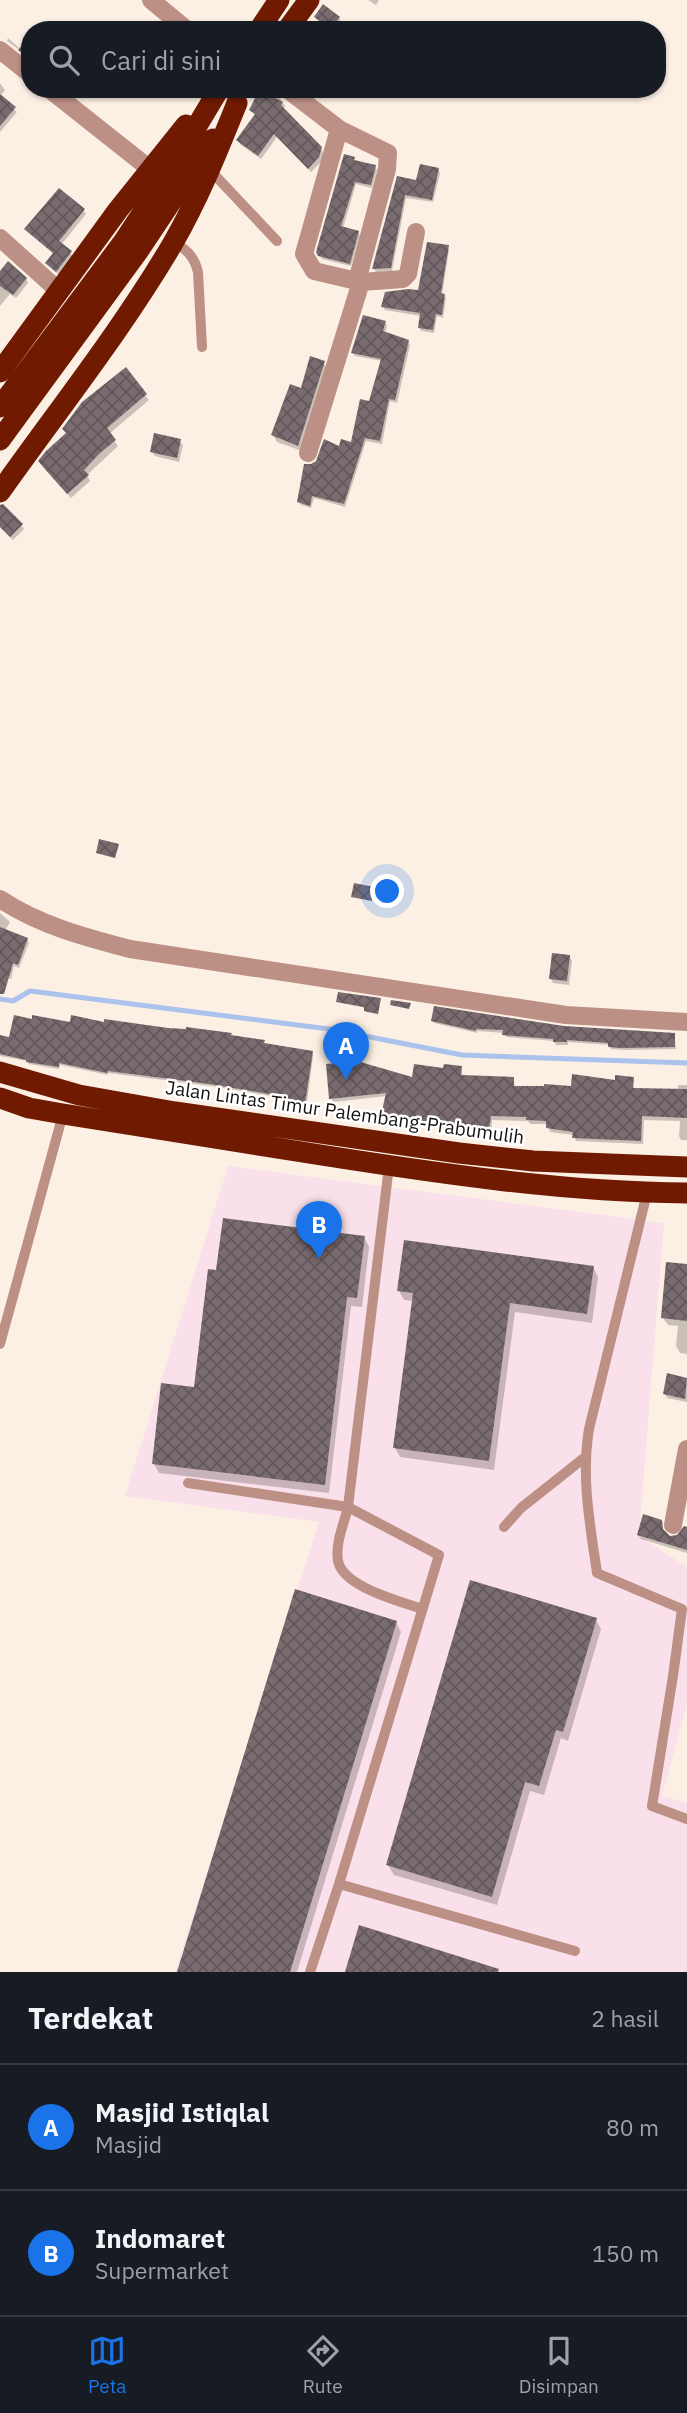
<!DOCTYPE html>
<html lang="id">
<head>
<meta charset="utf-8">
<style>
	body { margin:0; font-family:"IBM Plex Sans",sans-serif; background:#20242c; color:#f1f3f6 }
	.you { position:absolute; left:388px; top:892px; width:24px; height:24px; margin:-18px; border:5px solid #fff; border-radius:50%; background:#1a73e8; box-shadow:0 0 0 10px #1a73e833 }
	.badge { display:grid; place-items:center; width:46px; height:46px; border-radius:50%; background:#1a73e8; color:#fff; font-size:23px; font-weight:700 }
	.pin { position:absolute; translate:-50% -58px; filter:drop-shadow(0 2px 4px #0008) }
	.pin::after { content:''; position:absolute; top:37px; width:24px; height:21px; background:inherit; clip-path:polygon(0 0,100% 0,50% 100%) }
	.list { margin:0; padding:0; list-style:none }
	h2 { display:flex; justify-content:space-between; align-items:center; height:91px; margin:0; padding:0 28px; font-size:30px }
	h2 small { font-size:23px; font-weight:400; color:#9ea1a6 }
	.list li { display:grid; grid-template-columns:46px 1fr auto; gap:21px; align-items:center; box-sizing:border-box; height:126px; padding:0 28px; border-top:2px solid #363941 }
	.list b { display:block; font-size:26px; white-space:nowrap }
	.list p { margin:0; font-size:23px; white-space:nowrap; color:#9ea1a6 }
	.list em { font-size:23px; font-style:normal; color:#9ea1a6 }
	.icon { flex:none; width:38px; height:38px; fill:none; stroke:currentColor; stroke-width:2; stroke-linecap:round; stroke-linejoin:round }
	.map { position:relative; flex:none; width:687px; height:1972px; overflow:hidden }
	.search { position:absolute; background:#171b24; box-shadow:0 2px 5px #0004; left:21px; right:21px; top:21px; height:77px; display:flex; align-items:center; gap:18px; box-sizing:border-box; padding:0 24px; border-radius:28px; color:#9ea1a6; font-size:26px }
	.sheet { height:343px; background:#171b24 }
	nav { display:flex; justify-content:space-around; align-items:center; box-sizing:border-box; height:98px; border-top:2px solid #363941; background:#171b24; font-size:19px; color:#9ea1a6 }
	nav a { display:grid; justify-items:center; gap:4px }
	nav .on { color:#1a73e8 }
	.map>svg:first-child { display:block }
	.industrial { fill:#fae0ea }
	.shadow { fill:#0003 }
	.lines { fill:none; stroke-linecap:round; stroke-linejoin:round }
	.stream { stroke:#aac2ec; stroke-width:5 }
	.building { fill:url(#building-cross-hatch) }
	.lane { stroke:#bc9085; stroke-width:10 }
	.street { stroke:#bc9085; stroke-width:18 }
	.highway { stroke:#701a02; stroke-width:21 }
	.labels { text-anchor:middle; stroke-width:5; stroke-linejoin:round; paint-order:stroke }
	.street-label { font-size:19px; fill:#15110e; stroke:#fff }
</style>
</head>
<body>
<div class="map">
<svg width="687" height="1972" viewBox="0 0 687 1972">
	<defs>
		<pattern id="building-cross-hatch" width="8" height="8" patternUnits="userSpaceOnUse" patternTransform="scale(1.75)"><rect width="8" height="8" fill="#796b6f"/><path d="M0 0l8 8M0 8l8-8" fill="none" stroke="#62575a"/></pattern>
	</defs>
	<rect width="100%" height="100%" fill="#fcf0e5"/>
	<path class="industrial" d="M228,1166L664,1223L639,1536L687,1567V1705L662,1796L687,1803V1972H175L319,1522L125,1496Z"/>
	<path class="shadow" d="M368,0H379L376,5Z
		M316,17L339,18L341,22L335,30H330Z
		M8,38L18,47V49L7,41Z
		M0,83L5,90L0,96L17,112L0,132Z
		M262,89H279L277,94L285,106L283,109L321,148L323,153L321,162L311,172L277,137L261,159L241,145L238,141L256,116L251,110Z
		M354,158L356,162L375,166L377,170L372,188L356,184L343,228L358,232L360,236L351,266L322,259L318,252Z
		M438,169L440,173L433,202L406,198L392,271L376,272L374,269L398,178L417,183Z
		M83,210L86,214L61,245L73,256L59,275L47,263L54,254L27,229Z
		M448,247L449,250L442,295L446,298L443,318L437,316L434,333L421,331L420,328L421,316L385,310L383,307L420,292Z
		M0,274L26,279L28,283L16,298L10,294L0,306Z
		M385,322L387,326L385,334L408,341L410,345L397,403L390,401L382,444L366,441L345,507L314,498L311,508L301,505L299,502L312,466L340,448L353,444L370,403L382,361L355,356L353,353Z
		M323,362L327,369L302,451L277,442L273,435L302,390Z
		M125,370L149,400L109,434L118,446L87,475L90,481L71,498L43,467L67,434L64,429Z
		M180,441L183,445L179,462L155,456L152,452Z
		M0,513L21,525L24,529L13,540L0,527Z
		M0,913L10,922L5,931L27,939L29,943L19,968L14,966L11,979L0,976Z
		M569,956L572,961L569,985L553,983L551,979Z
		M380,1000L378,1014L366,1012V1008L338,1002Z
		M433,1020L674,1034L676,1049L624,1050L611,1049L610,1045L568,1042V1045H556L554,1041L506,1037L505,1033L477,1031V1033L434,1023Z
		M71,1024H105L232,1037L312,1053L313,1056L307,1102L211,1086L108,1073V1075L60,1065L59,1069L29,1064L28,1061L0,1056V1036L10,1039Z
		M461,1067L463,1077L513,1079L515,1088H572L633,1079L634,1090L678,1091V1085H687V1140H681L679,1136L680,1121L644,1120L643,1144L576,1141L574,1135L550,1132L548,1124H530L528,1121L492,1120L491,1135L456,1134L439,1130L436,1125L402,1123L385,1119L383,1115L387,1096L333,1102L331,1098Z
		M364,1237L369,1247L362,1307L351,1306L329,1493L159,1473L154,1464L196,1389L218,1272Z
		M687,1266V1354L680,1353L676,1346L678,1326L668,1325L663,1318Z
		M593,1267L598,1277L592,1323L515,1312L494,1470L400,1457L395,1448L414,1301L404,1300L399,1291Z
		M668,1375L687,1379V1402L667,1398L665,1393Z
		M661,1521L664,1533L670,1538L682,1534L687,1527V1553L641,1539L638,1535Z
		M596,1620L601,1629L568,1741L561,1738L544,1795L530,1791L497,1905L394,1875L388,1865Z
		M396,1622L401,1632L297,1972H179Z"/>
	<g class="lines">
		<path class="stream" d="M0,999L13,1001L30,991L329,1029L462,1055L687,1063"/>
	</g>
	<path class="building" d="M323,4L340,17L330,29L314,17Z
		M30,36V59L18,50Z
		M259,90L283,102L281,105L322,147L319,157L308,169L274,134L258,156L236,140L255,114L249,110Z
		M0,94L16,107L0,126Z
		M344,154L355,157L354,160L376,165L371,185L355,182L341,226L359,231L350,264L318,256L316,252Z
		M420,164L439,168L432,200L405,195L391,268L372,269L397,176L416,180Z
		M59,188L85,209L59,241L72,251L56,272L45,263L53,253L24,229Z
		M427,242L449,245L441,293L445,294L442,315L436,314L433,330L418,328L420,313L381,307L385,292L408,289L418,290Z
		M8,261L27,278L13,295L0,286V271Z
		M363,315L386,321L383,331L409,340L395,400L389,399L380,441L365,438L344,504L312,496L310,506L297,502L304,464H311L316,461L324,439L339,446L341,439L351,442L360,399L369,401L381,359L351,353Z
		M310,356L325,361L298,446L271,435L290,384L301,388Z
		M126,367L147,394L107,428L116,440L100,453L84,470L89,475L67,494L38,461L46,451L66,433L62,429L82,402Z
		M154,433L181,439L177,458L150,452Z
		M3,504L23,524L10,537L0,527V505Z
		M99,839L119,844L115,858L96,853Z
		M354,883L374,887L372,901L351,897Z
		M0,927L28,938L18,965L13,963L4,994H0Z
		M552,953L570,955L567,981L549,979Z
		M338,992L381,998L378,1014L364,1011V1007L336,1002Z
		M391,1000L411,1003L409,1009L390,1005Z
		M434,1006L564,1026L675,1033V1047L621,1048L608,1047V1043L567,1040V1042H553V1039L502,1035L503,1030L476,1029V1031L431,1021Z
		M14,1015L32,1019V1015L70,1022L71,1015L104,1022V1019L168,1028L186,1029V1027L232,1033L231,1035L265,1040L264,1043L313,1051L305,1104L281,1099V1096L209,1084L108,1071L107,1073L59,1063V1067L26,1062V1060L0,1054V1035L9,1037Z
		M357,1061L412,1077L414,1064L443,1068L444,1064L462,1066L461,1075L514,1077V1086H544V1084L571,1086L572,1074L615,1080V1075L634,1077L633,1088L687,1089V1118L642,1116L641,1141L572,1138L573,1132L546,1128V1121L526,1120V1117L491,1116L489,1131L453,1130L435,1126L436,1122L398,1119L381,1115L386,1093L329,1099L326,1064Z
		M223,1218L365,1236L357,1298L347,1297L325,1485L152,1464L161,1383L194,1387L208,1269L216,1270Z
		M404,1240L594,1266L587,1314L510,1303L489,1461L393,1448L413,1293L397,1291Z
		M666,1262L687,1264V1321L661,1318Z
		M667,1373L687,1378L685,1399L663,1394Z
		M643,1514L662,1520L663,1529L670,1536L677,1535L684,1526L687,1527V1550L637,1535Z
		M470,1580L597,1618L563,1732L556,1730L539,1786L525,1782L492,1897L386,1865Z
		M295,1589L397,1621L290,1972H177Z
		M359,1925L499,1969L498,1972H345Z"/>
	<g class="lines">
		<path class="lane" d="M210,170L277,241
			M174,242C187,250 194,256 198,272L202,347
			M647,1193L589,1429C581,1478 590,1524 597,1573L682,1609L673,1676L652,1806L687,1819
			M0,1344L63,1114
			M188,1483L348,1507C344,1524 335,1543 338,1561C343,1587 400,1601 422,1609
			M504,1527L521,1508L584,1458
			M339,1884L575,1951
			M310,1972L339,1884L439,1555L348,1507L389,1166"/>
		<path class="street" d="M151,0L187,30
			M0,50L30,74
			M49,89L150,169
			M287,89L339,129L388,153L387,169L357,281
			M339,129L304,254L314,271L361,282L403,279L408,274L416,232
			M0,238L59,291
			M308,453L361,282
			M0,899C39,925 84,937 130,949L566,1015L687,1022
			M673,1525L687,1449"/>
		<path class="highway" d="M259,30L279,0
			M287,30L309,0
			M0,372L118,210L186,125
			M0,407L124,241L172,168L219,89
			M0,440L139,250L213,139
			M0,492C58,410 122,330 173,243C199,198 218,150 237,103
			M0,1072L79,1095L175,1112L459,1153L533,1161L687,1167
			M0,1098L29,1108L63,1114C149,1128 235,1141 321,1155C442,1174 565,1192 687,1193"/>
	</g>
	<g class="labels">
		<g class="street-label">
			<text transform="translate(345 1112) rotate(8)" y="7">Jalan Lintas Timur Palembang-Prabumulih</text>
		</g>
	</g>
</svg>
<div class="you"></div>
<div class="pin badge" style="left:346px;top:1080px">A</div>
<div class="pin badge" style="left:319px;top:1259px">B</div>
<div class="search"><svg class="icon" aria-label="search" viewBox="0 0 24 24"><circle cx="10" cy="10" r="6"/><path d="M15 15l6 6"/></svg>Cari di sini</div>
</div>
<section class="sheet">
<h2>Terdekat<small>2 hasil</small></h2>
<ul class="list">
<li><span class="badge">A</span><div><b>Masjid Istiqlal</b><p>Masjid</p></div><em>80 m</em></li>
<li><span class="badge">B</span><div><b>Indomaret</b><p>Supermarket</p></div><em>150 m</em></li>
</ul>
</section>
<nav>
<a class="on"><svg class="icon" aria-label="map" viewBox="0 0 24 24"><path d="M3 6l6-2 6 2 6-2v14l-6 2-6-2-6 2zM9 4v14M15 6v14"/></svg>Peta</a>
<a><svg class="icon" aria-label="directions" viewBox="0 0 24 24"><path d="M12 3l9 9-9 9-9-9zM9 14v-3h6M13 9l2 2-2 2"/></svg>Rute</a>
<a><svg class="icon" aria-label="saved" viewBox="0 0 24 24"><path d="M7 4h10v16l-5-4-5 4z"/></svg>Disimpan</a>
</nav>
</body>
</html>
